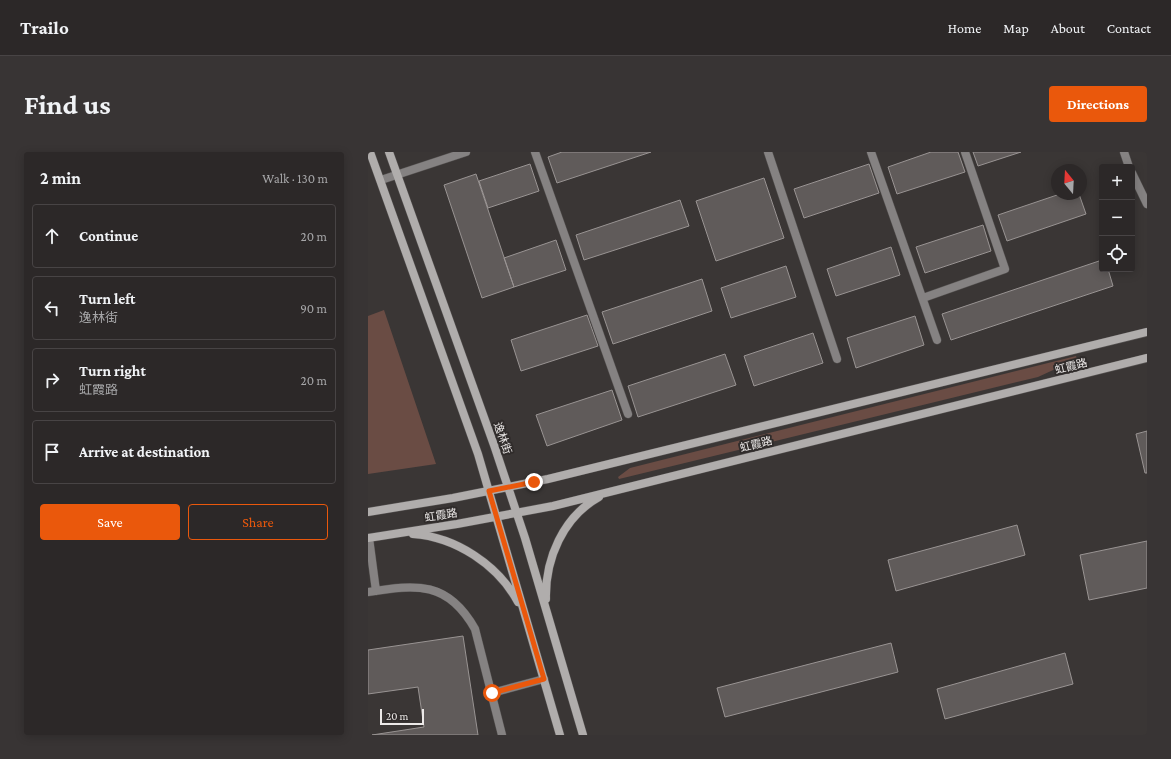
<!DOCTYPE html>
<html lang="en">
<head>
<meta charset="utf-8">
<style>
	body { margin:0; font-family:"Crimson Pro","Noto Sans SC",serif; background:#383434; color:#f1f3f6 }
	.controls { position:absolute; right:12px; top:12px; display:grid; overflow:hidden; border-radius:4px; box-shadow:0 2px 10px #0003 }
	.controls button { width:36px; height:36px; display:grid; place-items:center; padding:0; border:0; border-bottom:1px solid #484445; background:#2c2828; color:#f1f3f6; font:20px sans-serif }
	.compass { position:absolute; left:683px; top:12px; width:36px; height:36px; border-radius:50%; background:#2c2828; box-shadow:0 2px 10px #0003; rotate:342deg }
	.scale { position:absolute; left:12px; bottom:10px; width:44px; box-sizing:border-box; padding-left:4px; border:2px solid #ece9e8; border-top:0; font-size:11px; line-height:14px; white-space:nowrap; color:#ece9e8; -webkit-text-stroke:3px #302c2b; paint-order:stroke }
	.stop { position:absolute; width:12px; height:12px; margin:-9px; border:3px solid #ea580c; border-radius:50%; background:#fff }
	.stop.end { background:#ea580c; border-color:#fff; box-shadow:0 1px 4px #0008 }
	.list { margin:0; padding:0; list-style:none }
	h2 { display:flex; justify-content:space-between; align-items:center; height:52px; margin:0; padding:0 16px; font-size:17px }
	h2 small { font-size:13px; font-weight:400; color:#a6a6a8 }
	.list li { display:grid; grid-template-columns:26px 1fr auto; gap:12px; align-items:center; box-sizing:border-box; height:64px; margin:0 8px 8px; padding:0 8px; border:1px solid #484445; border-radius:4px }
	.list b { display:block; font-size:15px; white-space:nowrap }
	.list p { margin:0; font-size:13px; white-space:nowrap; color:#a6a6a8 }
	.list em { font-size:13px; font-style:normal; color:#a6a6a8 }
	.actions { display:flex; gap:8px; padding:12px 16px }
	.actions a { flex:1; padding:9px 0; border:1px solid #ea580c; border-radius:4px; text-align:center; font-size:14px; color:#ea580c }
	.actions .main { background:#ea580c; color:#fff }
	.icon { flex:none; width:22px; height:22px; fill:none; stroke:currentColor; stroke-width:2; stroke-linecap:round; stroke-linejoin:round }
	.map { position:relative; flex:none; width:779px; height:583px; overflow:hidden; border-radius:4px }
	header { display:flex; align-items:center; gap:24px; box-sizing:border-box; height:56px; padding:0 20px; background:#2c2828; border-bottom:1px solid #484445 }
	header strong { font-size:19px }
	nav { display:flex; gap:22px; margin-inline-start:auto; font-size:14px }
	.intro { display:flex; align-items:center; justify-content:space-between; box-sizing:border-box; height:96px; padding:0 24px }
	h1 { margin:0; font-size:28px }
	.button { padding:10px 18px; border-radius:4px; background:#ea580c; color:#fff; font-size:14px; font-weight:700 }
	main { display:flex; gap:24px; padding:0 24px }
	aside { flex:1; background:#2c2828; border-radius:4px; box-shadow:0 2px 10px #0003 }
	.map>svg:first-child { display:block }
	.green { fill:#6a4c44 }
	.building { fill:#605b5a; stroke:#999493 }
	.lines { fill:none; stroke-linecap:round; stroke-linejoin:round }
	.lane-casing { stroke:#565352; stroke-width:9 }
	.street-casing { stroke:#565352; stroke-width:9 }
	.secondary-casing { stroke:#565352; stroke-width:9 }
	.lane { stroke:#858282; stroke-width:8 }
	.street { stroke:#858282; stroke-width:8 }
	.secondary { stroke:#b0adac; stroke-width:8 }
	.route { stroke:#ea580c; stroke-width:5 }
	.labels { text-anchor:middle; stroke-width:4; stroke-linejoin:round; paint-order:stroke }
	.street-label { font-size:11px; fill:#ece9e8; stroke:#302c2b }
</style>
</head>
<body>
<header>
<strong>Trailo</strong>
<nav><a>Home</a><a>Map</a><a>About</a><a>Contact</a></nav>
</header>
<div class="intro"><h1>Find us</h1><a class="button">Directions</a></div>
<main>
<aside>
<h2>2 min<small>Walk · 130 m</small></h2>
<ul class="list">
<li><svg class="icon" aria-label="ahead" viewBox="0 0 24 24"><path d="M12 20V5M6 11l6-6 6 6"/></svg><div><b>Continue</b></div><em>20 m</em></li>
<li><svg class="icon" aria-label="left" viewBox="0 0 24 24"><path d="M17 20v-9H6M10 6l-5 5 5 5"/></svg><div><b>Turn left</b><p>逸林街</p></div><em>90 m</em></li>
<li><svg class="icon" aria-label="right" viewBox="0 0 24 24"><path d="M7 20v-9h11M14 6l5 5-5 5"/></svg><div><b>Turn right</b><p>虹霞路</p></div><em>20 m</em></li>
<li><svg class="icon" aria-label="arrive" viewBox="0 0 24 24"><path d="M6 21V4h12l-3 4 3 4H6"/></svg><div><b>Arrive at destination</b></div></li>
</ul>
<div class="actions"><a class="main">Save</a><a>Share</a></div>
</aside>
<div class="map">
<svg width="779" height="583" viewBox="0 0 779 583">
	<rect width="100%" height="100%" fill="#3a3635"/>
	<path class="green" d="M16,158L68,312L0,322V164Z
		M708,204L709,207L670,225L251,327L250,325L262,316Z"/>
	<path class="building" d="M194,0H283L189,31L180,5Z
		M563,0H590L597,20L529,42L520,15Z
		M605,0H653L610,14Z
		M162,12L171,39L120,56L111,29Z
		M501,12L511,41L436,66L426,37Z
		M108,22L146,135L114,146L76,33Z
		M396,26L416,86L348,109L328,49Z
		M692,42H711L718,62L639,89L630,63Z
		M312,48L321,74L216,108L208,83Z
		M615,73L623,99L557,121L548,95Z
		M188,88L198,118L146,135L136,106Z
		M523,95L532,123L468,144L459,117Z
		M734,108V117H740L745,134L583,188L574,162Z
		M418,114L428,145L363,166L353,136Z
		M334,127L344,159L245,192L234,160Z
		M219,163L230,194L153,219L143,188Z
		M547,164L556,193L488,216L479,186Z
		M445,181L455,211L386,234L376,204Z
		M357,202L368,233L270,265L260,234Z
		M244,238L254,268L179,294L168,263Z
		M779,279V321H777L768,282Z
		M649,373L657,403L528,439L520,408Z
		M779,389V436L721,448L712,403Z
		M95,484L110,583H4L56,575L50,535L0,542V498Z
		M523,491L530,520L357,565L349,536Z
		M697,501L705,532L577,567L569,537Z"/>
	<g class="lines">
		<defs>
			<path id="lane" d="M1,386L8,439
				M0,440C49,432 80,429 107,477L134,583
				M124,541L176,527"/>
			<path id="street" d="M167,0L260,262
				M400,0L469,207
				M503,0L569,188
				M756,0L761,15
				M764,21L779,52
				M13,28L98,0
				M555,146L637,117L597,0"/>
			<path id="secondary" d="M2,0L110,302L192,583
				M21,0L127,296L157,386L215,583
				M0,360L85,346L180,327L779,180
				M45,382C88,385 130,413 150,450
				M0,386L89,372L185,354L779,206
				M178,447C177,407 195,365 231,345"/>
		</defs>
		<use href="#lane" class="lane-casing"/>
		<use href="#street" class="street-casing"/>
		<use href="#secondary" class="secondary-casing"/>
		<use href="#lane" class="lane"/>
		<use href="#street" class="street"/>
		<use href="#secondary" class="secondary"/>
	</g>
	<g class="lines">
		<path class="route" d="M124,541L176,527L121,339L166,330"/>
	</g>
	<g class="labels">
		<g class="street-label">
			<text transform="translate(703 214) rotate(-14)" y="4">虹霞路</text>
			<text transform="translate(135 286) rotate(71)" y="4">逸林街</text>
			<text transform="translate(388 292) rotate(-14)" y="4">虹霞路</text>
			<text transform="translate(73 363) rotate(-9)" y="4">虹霞路</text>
		</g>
	</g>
</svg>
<div class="controls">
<button>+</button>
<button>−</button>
<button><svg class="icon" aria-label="locate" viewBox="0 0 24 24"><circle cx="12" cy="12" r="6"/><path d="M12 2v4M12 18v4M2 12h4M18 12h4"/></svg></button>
</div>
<svg class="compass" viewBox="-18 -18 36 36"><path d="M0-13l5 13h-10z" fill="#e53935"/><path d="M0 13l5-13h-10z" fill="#a6a6a8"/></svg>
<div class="scale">20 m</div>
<div class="stop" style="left:124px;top:541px"></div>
<div class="stop end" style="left:166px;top:330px"></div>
</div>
</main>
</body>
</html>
